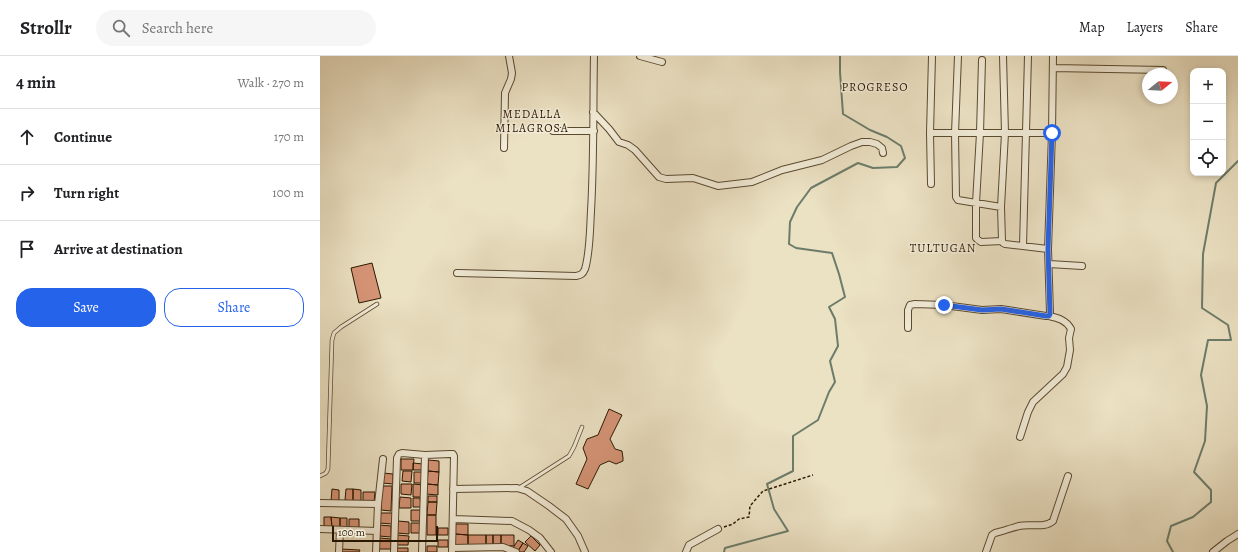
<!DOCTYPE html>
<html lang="en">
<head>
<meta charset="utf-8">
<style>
	body { margin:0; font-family:Alegreya,serif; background:#f6f6f6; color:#202124 }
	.controls { position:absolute; right:12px; top:12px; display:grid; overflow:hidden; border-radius:8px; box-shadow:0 2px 6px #0003 }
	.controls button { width:36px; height:36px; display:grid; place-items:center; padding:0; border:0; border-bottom:1px solid #e0e0e0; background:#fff; color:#202124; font:20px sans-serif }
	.compass { position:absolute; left:822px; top:12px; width:36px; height:36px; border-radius:50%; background:#fff; box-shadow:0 2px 6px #0003; rotate:72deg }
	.scale { position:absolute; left:12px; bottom:10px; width:106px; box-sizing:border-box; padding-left:4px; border:2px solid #2b1800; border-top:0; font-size:11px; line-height:14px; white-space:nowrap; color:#2b1800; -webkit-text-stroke:3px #f2ecd8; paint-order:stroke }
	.stop { position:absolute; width:12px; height:12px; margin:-9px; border:3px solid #2563eb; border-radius:50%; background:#fff }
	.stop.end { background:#2563eb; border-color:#fff; box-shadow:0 1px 4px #0008 }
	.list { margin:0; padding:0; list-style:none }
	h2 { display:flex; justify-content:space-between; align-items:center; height:52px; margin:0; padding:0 16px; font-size:17px }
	h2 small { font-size:13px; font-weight:400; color:#757577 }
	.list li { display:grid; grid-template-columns:26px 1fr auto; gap:12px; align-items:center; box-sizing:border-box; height:56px; padding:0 16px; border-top:1px solid #e0e0e0 }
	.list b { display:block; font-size:15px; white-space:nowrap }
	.list em { font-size:13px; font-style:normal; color:#757577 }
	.actions { display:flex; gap:8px; padding:12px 16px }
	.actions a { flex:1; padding:9px 0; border:1px solid #2563eb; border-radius:16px; text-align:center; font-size:14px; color:#2563eb }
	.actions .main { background:#2563eb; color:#fff }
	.icon { flex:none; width:22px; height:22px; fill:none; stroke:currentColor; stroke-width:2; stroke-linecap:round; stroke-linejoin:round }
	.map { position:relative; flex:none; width:918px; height:496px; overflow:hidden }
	header { display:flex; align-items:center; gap:24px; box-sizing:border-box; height:56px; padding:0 20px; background:#fff; border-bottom:1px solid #e0e0e0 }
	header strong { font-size:19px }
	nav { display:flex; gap:22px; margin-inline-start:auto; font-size:14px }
	.search { width:280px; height:36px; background:#f6f6f6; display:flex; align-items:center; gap:10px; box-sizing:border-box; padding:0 14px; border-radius:22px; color:#757577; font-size:15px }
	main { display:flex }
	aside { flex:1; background:#fff }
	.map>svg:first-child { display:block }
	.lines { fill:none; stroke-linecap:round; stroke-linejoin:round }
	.stream { stroke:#6c7c6a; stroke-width:2 }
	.building { fill:#d59476; stroke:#2b1800 }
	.lane-casing { stroke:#5b4a31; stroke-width:4.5 }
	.street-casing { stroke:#5b4a31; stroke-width:8 }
	.path { stroke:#2b1800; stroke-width:1.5; stroke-dasharray:3 2; stroke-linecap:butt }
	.lane { stroke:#f2ecd8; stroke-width:3 }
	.street { stroke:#f2ecd8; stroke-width:6 }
	.route { stroke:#2563eb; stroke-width:5 }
	.labels { text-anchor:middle; stroke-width:3; stroke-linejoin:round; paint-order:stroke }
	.neighbourhood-label { font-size:12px; letter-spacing:1px; fill:#2b1800; stroke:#f2ecd8 }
</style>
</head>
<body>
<header>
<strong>Strollr</strong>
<div class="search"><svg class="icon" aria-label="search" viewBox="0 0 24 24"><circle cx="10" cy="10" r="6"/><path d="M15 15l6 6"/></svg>Search here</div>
<nav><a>Map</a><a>Layers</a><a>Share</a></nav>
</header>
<main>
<aside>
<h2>4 min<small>Walk · 270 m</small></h2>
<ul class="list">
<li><svg class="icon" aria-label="ahead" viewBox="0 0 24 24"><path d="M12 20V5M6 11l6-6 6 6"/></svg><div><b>Continue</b></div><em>170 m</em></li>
<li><svg class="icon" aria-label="right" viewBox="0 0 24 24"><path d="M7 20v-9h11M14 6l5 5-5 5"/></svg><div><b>Turn right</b></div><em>100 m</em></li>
<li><svg class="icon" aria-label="arrive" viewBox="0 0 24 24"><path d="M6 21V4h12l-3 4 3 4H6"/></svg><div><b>Arrive at destination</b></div></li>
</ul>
<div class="actions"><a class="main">Save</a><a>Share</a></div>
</aside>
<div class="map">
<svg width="918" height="496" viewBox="0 0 918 496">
	<rect width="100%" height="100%" fill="#ebe1c3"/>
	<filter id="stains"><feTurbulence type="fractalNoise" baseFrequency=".005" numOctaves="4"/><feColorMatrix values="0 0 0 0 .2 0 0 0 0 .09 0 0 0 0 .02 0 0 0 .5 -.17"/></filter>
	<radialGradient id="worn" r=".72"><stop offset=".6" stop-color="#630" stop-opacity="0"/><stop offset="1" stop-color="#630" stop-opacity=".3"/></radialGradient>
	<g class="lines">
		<path class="stream" d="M404,496L405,492L468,475L454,453L447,428L473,415V380L498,364L509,336L515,326L510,305L518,290L515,263L509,251L525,241L519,218L512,197L476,192L469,188L470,166L477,151L491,132L538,107L553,112L577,111L585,102L581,90L567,81L550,74L523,58L520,16V0
			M853,496L847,485L851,470L873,461L891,446V434L874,416L885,385L887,350L881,319L888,284H911L908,269L882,252L883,198L896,127L918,105"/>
	</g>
	<path class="building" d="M52,207L61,242L39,247L31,212Z
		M289,353L302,359L290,383L295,393L302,395L303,402V405L296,408L289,405L280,409L268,433L256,428L267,403L263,392L267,383L278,379Z
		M81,403H94L93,414H81Z
		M108,404L119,405V416L108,415Z
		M93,407L103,408V414H93Z
		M83,415H92L91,426L82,425Z
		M108,415L119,416L118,429L107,428Z
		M94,416H102V427H94Z
		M63,417L73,418V428L62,427Z
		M81,428H92L91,439L81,438Z
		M93,428L104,429L103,441H93Z
		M107,428L118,429V439L106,438Z
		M62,430H72L71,455L61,454Z
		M12,433L19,434V445H11Z
		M26,433H33V445L25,444Z
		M33,433L41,434V445H33Z
		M43,436H55L54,446L43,445Z
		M108,440H117V446H108Z
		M80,441L91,442V452H79Z
		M93,442H100L101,451H93Z
		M108,446H117L116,459H107Z
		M91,454H101V465H91Z
		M59,457H73L72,468L59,467Z
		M107,459H116V479H107Z
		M4,461H11L12,471L4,472Z
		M11,461L20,462V472L12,471Z
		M20,462H27V472H20Z
		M29,463H39V473H29Z
		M78,465L89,466V478L77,477Z
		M91,467H100V477H91Z
		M135,468H148V479L135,478Z
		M59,469L71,470V481L59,480Z
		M118,472H128V479H118Z
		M135,478L148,479V489H135Z
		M77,479L89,480L88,489H77Z
		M148,479H166V489H148Z
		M166,479H173V489H166Z
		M173,479H181V489H173Z
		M181,479H194V490L181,489Z
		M211,480L220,489L215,495L205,486Z
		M60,482L71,483V493H59Z
		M118,484H128V491H118Z
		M198,484L203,487L198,495L193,492Z
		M203,487L208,490L204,496H199L198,495Z
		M107,490H117V496H107Z
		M76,492H88V496H76Z
		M21,493L40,494L39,496H21Z"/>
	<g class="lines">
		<defs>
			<path id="lane" d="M0,420L6,417L8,413L12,284L14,277L21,271L57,248
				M199,432L249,400L254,391L262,371"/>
			<path id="street" d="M320,0L342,6
				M638,0L635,77L636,141L638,144L681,151
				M683,0L685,77L681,151L682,185L683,187L685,188L728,193L732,77L733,0
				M662,4L660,77L656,147V182L658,184L661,186L682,185
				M733,12L843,14
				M273,56L289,73L299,86L308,89L315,94L339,121L346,123L373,122L398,130L432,126L462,114L502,104L531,90L542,86H550L557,88L562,92L563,97
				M233,75H274
				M610,77H732
				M184,92L185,37L191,23L192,17L189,0
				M611,128L610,77L612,0
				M703,190L708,0
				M729,208L762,210
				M137,217L256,220C261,219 263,218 265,213C270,197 270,172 271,155C274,104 273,52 274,0
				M588,272V254L590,249L595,248L624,249L662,254L681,253L726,260H729L730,257L728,193
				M700,381L708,356L713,346L743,318L747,311L750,294L749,282L751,273C746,264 738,262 729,260
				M133,433L197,432L207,435L229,450L246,463L258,480L265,496
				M0,447L58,448
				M133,463L192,465L209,474L220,482L231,496
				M0,473L57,475
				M132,492L183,491L196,496
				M19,496L20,474
				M56,496L58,448L63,403
				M74,496L77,402L79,398L82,397L105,399L130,398H133L134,400L132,496
				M102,496L105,399
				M366,496L369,489L398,473
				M666,496L672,479L675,477C683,475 691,472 699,470C710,467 724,473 733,465L748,420
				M893,496L907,485L918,478"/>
		</defs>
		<use href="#lane" class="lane-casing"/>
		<use href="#street" class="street-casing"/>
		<path class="path" d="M404,471L413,468L419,463L429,461L430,450L443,435L493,419"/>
		<use href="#lane" class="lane"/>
		<use href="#street" class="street"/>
	</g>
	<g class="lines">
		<path class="route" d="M624,249L662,254L681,253L726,260H729L730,258L728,193L732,77"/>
	</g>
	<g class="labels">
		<g class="neighbourhood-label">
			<text x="555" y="35">PROGRESO</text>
			<text x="212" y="62">MEDALLA<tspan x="212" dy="14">MILAGROSA</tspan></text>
			<text x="623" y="196">TULTUGAN</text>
		</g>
	</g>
	<rect width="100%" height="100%" filter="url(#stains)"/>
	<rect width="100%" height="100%" fill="url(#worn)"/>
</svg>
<div class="controls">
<button>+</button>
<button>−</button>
<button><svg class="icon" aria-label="locate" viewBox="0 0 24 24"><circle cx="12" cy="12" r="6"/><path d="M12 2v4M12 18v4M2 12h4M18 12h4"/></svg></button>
</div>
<svg class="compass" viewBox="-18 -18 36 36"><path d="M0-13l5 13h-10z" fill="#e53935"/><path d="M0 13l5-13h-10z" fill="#757577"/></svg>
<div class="scale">100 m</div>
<div class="stop" style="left:732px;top:77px"></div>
<div class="stop end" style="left:624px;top:249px"></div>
</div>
</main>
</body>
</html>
